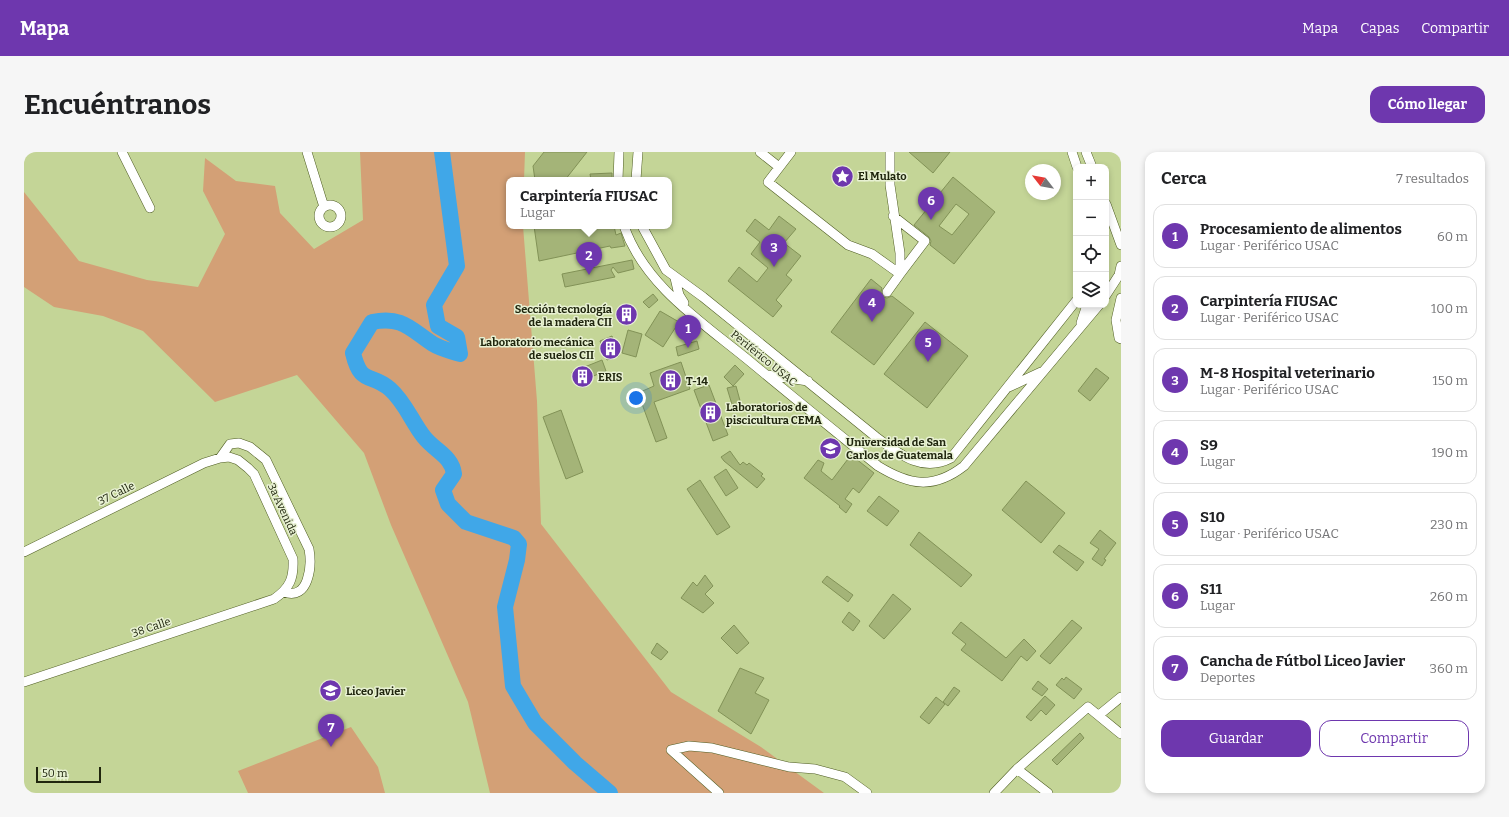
<!DOCTYPE html>
<html lang="es">
<head>
<meta charset="utf-8">
<style>
	body { margin:0; font-family:Bitter,serif; background:#f6f6f6; color:#202124 }
	.controls { position:absolute; right:12px; top:12px; display:grid; overflow:hidden; border-radius:8px; box-shadow:0 2px 6px #0003 }
	.controls button { width:36px; height:36px; display:grid; place-items:center; padding:0; border:0; border-bottom:1px solid #e0e0e0; background:#fff; color:#202124; font:20px sans-serif }
	.compass { position:absolute; left:1001px; top:12px; width:36px; height:36px; border-radius:50%; background:#fff; box-shadow:0 2px 6px #0003; rotate:301deg }
	.scale { position:absolute; left:12px; bottom:10px; width:65px; box-sizing:border-box; padding-left:4px; border:2px solid #20260e; border-top:0; font-size:11px; line-height:14px; white-space:nowrap; color:#20260e; -webkit-text-stroke:3px #e8f1d3; paint-order:stroke }
	.you { position:absolute; left:612px; top:246px; width:14px; height:14px; margin:-10px; border:3px solid #fff; border-radius:50%; background:#1a73e8; box-shadow:0 0 0 6px #1a73e833 }
	.badge { display:grid; place-items:center; width:26px; height:26px; border-radius:50%; background:#6e37ae; color:#fff; font-size:13px; font-weight:700 }
	.pin { position:absolute; translate:-50% -33px; filter:drop-shadow(0 1px 2px #0008) }
	.pin::after { content:''; position:absolute; top:21px; width:14px; height:12px; background:inherit; clip-path:polygon(0 0,100% 0,50% 100%) }
	.popup { position:absolute; left:482px; top:25px; width:166px; height:52px; box-sizing:border-box; display:grid; place-content:center; border-radius:8px; background:#fff; filter:drop-shadow(0 1px 3px #0005); font-size:13px; white-space:nowrap; color:#757577 }
	.popup b { font-size:15px; color:#202124 }
	.popup::after { content:''; position:absolute; left:50%; top:100%; margin-left:-8px; border:8px solid transparent; border-top-color:#fff }
	.list { margin:0; padding:0; list-style:none }
	h2 { display:flex; justify-content:space-between; align-items:center; height:52px; margin:0; padding:0 16px; font-size:17px }
	h2 small { font-size:13px; font-weight:400; color:#757577 }
	.list li { display:grid; grid-template-columns:26px 1fr auto; gap:12px; align-items:center; box-sizing:border-box; height:64px; margin:0 8px 8px; padding:0 8px; border:1px solid #e0e0e0; border-radius:12px }
	.list b { display:block; font-size:15px; white-space:nowrap }
	.list p { margin:0; font-size:13px; white-space:nowrap; color:#757577 }
	.list em { font-size:13px; font-style:normal; color:#757577 }
	.actions { display:flex; gap:8px; padding:12px 16px }
	.actions a { flex:1; padding:9px 0; border:1px solid #6e37ae; border-radius:12px; text-align:center; font-size:14px; color:#6e37ae }
	.actions .main { background:#6e37ae; color:#fff }
	.icon { flex:none; width:22px; height:22px; fill:none; stroke:currentColor; stroke-width:2; stroke-linecap:round; stroke-linejoin:round }
	.map { position:relative; flex:none; width:1097px; height:641px; overflow:hidden; border-radius:12px }
	header { display:flex; align-items:center; gap:24px; box-sizing:border-box; height:56px; padding:0 20px; background:#6e37ae; color:#fff }
	header strong { font-size:19px }
	nav { display:flex; gap:22px; margin-inline-start:auto; font-size:14px }
	.intro { display:flex; align-items:center; justify-content:space-between; box-sizing:border-box; height:96px; padding:0 24px }
	h1 { margin:0; font-size:28px }
	.button { padding:10px 18px; border-radius:12px; background:#6e37ae; color:#fff; font-size:14px; font-weight:700 }
	main { display:flex; gap:24px; padding:0 24px }
	aside { flex:1; background:#fff; border-radius:12px; box-shadow:0 2px 6px #0003 }
	.map>svg:first-child { display:block }
	.green { fill:#d3a076 }
	.lines { fill:none; stroke-linecap:round; stroke-linejoin:round }
	.river { stroke:#40a7e8; stroke-width:16 }
	.building { fill:#a4b478; stroke:#829257; fill-rule:evenodd }
	.minor-casing { stroke:#4f5d23; stroke-width:10 }
	.minor { stroke:#fff; stroke-width:9 }
	.labels { text-anchor:middle; stroke-width:3; stroke-linejoin:round; paint-order:stroke }
	.poi-label { font-size:11px; font-weight:bold; fill:#20260e; stroke:#e8f1d3; text-anchor:start }
	.street-label { font-size:11px; fill:#20260e; stroke:#e8f1d3 }
</style>
</head>
<body>
<header>
<strong>Mapa</strong>
<nav><a>Mapa</a><a>Capas</a><a>Compartir</a></nav>
</header>
<div class="intro"><h1>Encuéntranos</h1><a class="button">Cómo llegar</a></div>
<main>
<div class="map">
<svg width="1097" height="641" viewBox="0 0 1097 641">
	<rect width="100%" height="100%" fill="#c4d597"/>
	<path class="green" d="M336,0H501L500,28H485V74H499L513,249L517,372L647,540L737,595L800,641H466L444,550L367,373L340,301L273,223L191,250L119,179L79,164L30,155L0,135V40L55,109L123,128L174,135L201,82L179,39L181,6L212,29L251,34L256,61L290,97L339,68Z
		M327,575L354,615L361,641H224L214,619Z"/>
	<g class="lines">
		<path class="river" d="M418,0L433,114L410,153L414,174L433,185L436,202C427,199 417,197 409,192C386,177 379,164 348,170L329,201C337,234 346,220 366,237C381,250 388,270 400,285C411,299 428,304 430,322L419,338L424,352L442,370L490,386L495,392L493,408L481,455L489,534L511,571L551,611L586,641"/>
	</g>
	<path class="building" d="M520,0H563L541,28H511L509,14Z
		M885,0H926L909,21Z
		M588,21V28H567L566,22Z
		M929,25L971,60L930,112L906,93L907,89L905,85L890,73ZM932,52L945,62L928,83L915,74Z
		M755,64L772,77L760,91L777,104L762,123L768,128L752,148L758,154L749,165L704,129L715,115L733,130L744,116L727,102L736,90L722,79L731,67L745,78Z
		M510,74H590L592,83L597,81L601,94L587,96L586,94L515,109Z
		M608,108L610,117L594,121L589,115L587,118L591,125L541,135L538,122Z
		M847,127L858,136L857,140L859,145L863,146L868,144L890,161L850,213L807,180Z
		M629,142L634,148L625,156L619,150Z
		M608,155L612,164L598,172L593,163Z
		M636,159L655,170L639,195L621,183Z
		M901,170L944,204L903,256L860,222Z
		M604,178L618,182L612,205L598,201Z
		M588,184L595,204L583,208L576,189Z
		M673,189L675,197L654,204L652,195Z
		M578,208L582,219L552,231L548,220Z
		M657,210L666,237L630,250L643,286L632,290L614,241L630,234L626,221Z
		M711,213L720,222L709,234L700,225Z
		M1072,216L1085,226L1066,249L1054,239Z
		M685,233L704,283L689,289L670,238Z
		M712,234L718,256L710,259L703,236Z
		M537,258L559,320L542,327L519,265Z
		M706,299L716,313L719,310L723,313L725,311L739,322L737,324L741,327L733,336L700,309L697,305Z
		M827,303L850,321L835,341L829,336L821,347L828,352L822,361L815,355L816,354L780,326L794,308L800,311L797,319L808,328Z
		M702,317L714,336L702,344L690,325Z
		M676,328L706,375L693,383L663,337Z
		M1002,329L1041,361L1017,391L978,358Z
		M855,344L875,359L863,374L843,359Z
		M1076,378L1092,391L1080,407L1082,408L1078,414L1068,407L1075,397L1066,391Z
		M895,380L948,423L937,435L886,393Z
		M1035,393L1060,410L1053,419L1029,400Z
		M681,423L689,434L681,442L690,451L679,461L657,446L669,430L673,434Z
		M803,424L829,443L824,450L798,430Z
		M869,442L887,457L860,487L845,474Z
		M825,460L836,469L829,479L818,470Z
		M1048,468L1058,476L1026,512L1016,504Z
		M937,470L982,506L1000,487L1012,499L1003,509L997,504L978,529L937,498L942,492L928,481Z
		M710,473L725,491L713,502L697,486Z
		M633,491L644,500L637,508L627,501Z
		M716,516L740,526L731,541L745,548L727,582L694,559Z
		M1042,525L1058,537L1050,547L1032,533L1038,526L1040,528Z
		M1014,529L1024,537L1018,544L1008,537Z
		M930,535L936,539L924,554L919,550Z
		M1021,544L1031,553L1022,563L1017,558L1007,569L1002,565Z
		M912,545L921,552L905,572L896,565Z
		M1056,581L1060,586L1033,613L1028,608Z"/>
	<g class="lines">
		<defs>
			<path id="minor" d="M98,0L126,56
				M283,0L300,55
				M736,0L755,15
				M767,0L744,30L824,93L848,102L876,122L901,89L869,64
				M1048,0L1053,15
				M1062,0L1068,15
				M594,28L595,0
				M612,28L614,0
				M1082,52L1097,93
				M295 64a11 11 0 1 1 22 0a11 11 0 1 1-22 0Z
				M600,74C621,135 681,172 729,212C770,246 812,280 854,314C885,333 909,338 940,314L1075,153
				M618,74L642,118L679,145L852,285C875,302 898,321 927,306L1052,149
				M651,126L655,143L660,151
				M863,140L876,122V101L866,33V0
				M1082,143L1095,123L1097,114
				M1097,146L1092,168L1095,186L1097,187
				M1057,171L1063,153
				M743,223L784,229
				M985,235L1017,220
				M196,306L206,292L215,291L226,295L242,308L285,397C288,414 285,449 260,440
				M0,400L180,311L196,306L205,305L214,308L224,316L230,322L269,407C270,426 266,436 250,447L0,530
				M1075,563L1097,545
				M993,617L1024,641
				M695,641L647,598L665,594L688,596L765,615L791,617L821,625L843,641
				M970,641L993,617L1064,555L1097,582"/>
		</defs>
		<use href="#minor" class="minor-casing"/>
		<use href="#minor" class="minor"/>
	</g>
	<defs>
		<symbol id="sight-disc" viewBox="-11 -11 22 22"><circle r="9.5" fill="#6e37ae" stroke="#e8f1d3"/><path d="M0-6L1.8-2.2L6-1.7L2.9 1.2L3.7 5.4L0 3.3L-3.7 5.4L-2.9 1.2L-6-1.7L-1.8-2.2Z" fill="#fff"/></symbol>
		<symbol id="building-disc" viewBox="-11 -11 22 22"><circle r="9.5" fill="#6e37ae" stroke="#e8f1d3"/><path d="M-4-6H4V6H1V3H-1V6H-4ZM-2.5-4.3h1.7v1.8h-1.7ZM.8-4.3h1.7v1.8H.8ZM-2.5-1h1.7V.8h-1.7ZM.8-1h1.7V.8H.8Z" fill="#fff"/></symbol>
		<symbol id="university-disc" viewBox="-11 -11 22 22"><circle r="9.5" fill="#6e37ae" stroke="#e8f1d3"/><path d="M0-5L7-2L0 1L-7-2ZM-4 1L0 2.5L4 1V4Q0 6-4 4Z" fill="#fff"/></symbol>
		<symbol id="school-disc" viewBox="-11 -11 22 22"><circle r="9.5" fill="#6e37ae" stroke="#e8f1d3"/><path d="M0-5L7-2L0 1L-7-2ZM-4 1L0 2.5L4 1V4Q0 6-4 4Z" fill="#fff"/></symbol>
	</defs>
	<g fill-rule="evenodd">
		<use href="#sight-disc" x="806" y="12" width="25" height="25"/>
		<use href="#building-disc" x="590" y="150" width="25" height="25"/>
		<use href="#building-disc" x="574" y="184" width="25" height="25"/>
		<use href="#building-disc" x="546" y="212" width="25" height="25"/>
		<use href="#building-disc" x="634" y="216" width="25" height="25"/>
		<use href="#building-disc" x="674" y="248" width="25" height="25"/>
		<use href="#university-disc" x="794" y="284" width="25" height="25"/>
		<use href="#school-disc" x="294" y="526" width="25" height="25"/>
	</g>
	<g class="labels">
		<g class="poi-label">
			<text x="834" y="28">El Mulato</text>
			<text x="588" y="161" text-anchor="end">Sección tecnología<tspan x="588" dy="13">de la madera CII</tspan></text>
			<text x="570" y="194" text-anchor="end">Laboratorio mecánica<tspan x="570" dy="13">de suelos CII</tspan></text>
			<text x="574" y="229">ERIS</text>
			<text x="662" y="233">T-14</text>
			<text x="702" y="259">Laboratorios de<tspan x="702" dy="13">piscicultura CEMA</tspan></text>
			<text x="822" y="294">Universidad de San<tspan x="822" dy="13">Carlos de Guatemala</tspan></text>
			<text x="322" y="543">Liceo Javier</text>
		</g>
		<g class="street-label">
			<text transform="translate(740 206) rotate(39)" y="4">Periférico USAC</text>
			<text transform="translate(92 341) rotate(-26)" y="4">37 Calle</text>
			<text transform="translate(259 357) rotate(65)" y="4">3a Avenida</text>
			<text transform="translate(127 475) rotate(-19)" y="4">38 Calle</text>
		</g>
	</g>
</svg>
<div class="controls">
<button>+</button>
<button>−</button>
<button><svg class="icon" aria-label="locate" viewBox="0 0 24 24"><circle cx="12" cy="12" r="6"/><path d="M12 2v4M12 18v4M2 12h4M18 12h4"/></svg></button>
<button><svg class="icon" aria-label="layers" viewBox="0 0 24 24"><path d="M12 4l9 5-9 5-9-5zM3 14l9 5 9-5"/></svg></button>
</div>
<svg class="compass" viewBox="-18 -18 36 36"><path d="M0-13l5 13h-10z" fill="#e53935"/><path d="M0 13l5-13h-10z" fill="#757577"/></svg>
<div class="scale">50 m</div>
<div class="you"></div>
<div class="pin badge" style="left:664px;top:196px">1</div>
<div class="pin badge" style="left:565px;top:123px">2</div>
<div class="popup"><b>Carpintería FIUSAC</b>Lugar</div>
<div class="pin badge" style="left:750px;top:115px">3</div>
<div class="pin badge" style="left:848px;top:170px">4</div>
<div class="pin badge" style="left:904px;top:210px">5</div>
<div class="pin badge" style="left:907px;top:68px">6</div>
<div class="pin badge" style="left:307px;top:595px">7</div>
</div>
<aside>
<h2>Cerca<small>7 resultados</small></h2>
<ul class="list">
<li><span class="badge">1</span><div><b>Procesamiento de alimentos</b><p>Lugar · Periférico USAC</p></div><em>60 m</em></li>
<li><span class="badge">2</span><div><b>Carpintería FIUSAC</b><p>Lugar · Periférico USAC</p></div><em>100 m</em></li>
<li><span class="badge">3</span><div><b>M-8 Hospital veterinario</b><p>Lugar · Periférico USAC</p></div><em>150 m</em></li>
<li><span class="badge">4</span><div><b>S9</b><p>Lugar</p></div><em>190 m</em></li>
<li><span class="badge">5</span><div><b>S10</b><p>Lugar · Periférico USAC</p></div><em>230 m</em></li>
<li><span class="badge">6</span><div><b>S11</b><p>Lugar</p></div><em>260 m</em></li>
<li><span class="badge">7</span><div><b>Cancha de Fútbol Liceo Javier</b><p>Deportes</p></div><em>360 m</em></li>
</ul>
<div class="actions"><a class="main">Guardar</a><a>Compartir</a></div>
</aside>
</main>
</body>
</html>
